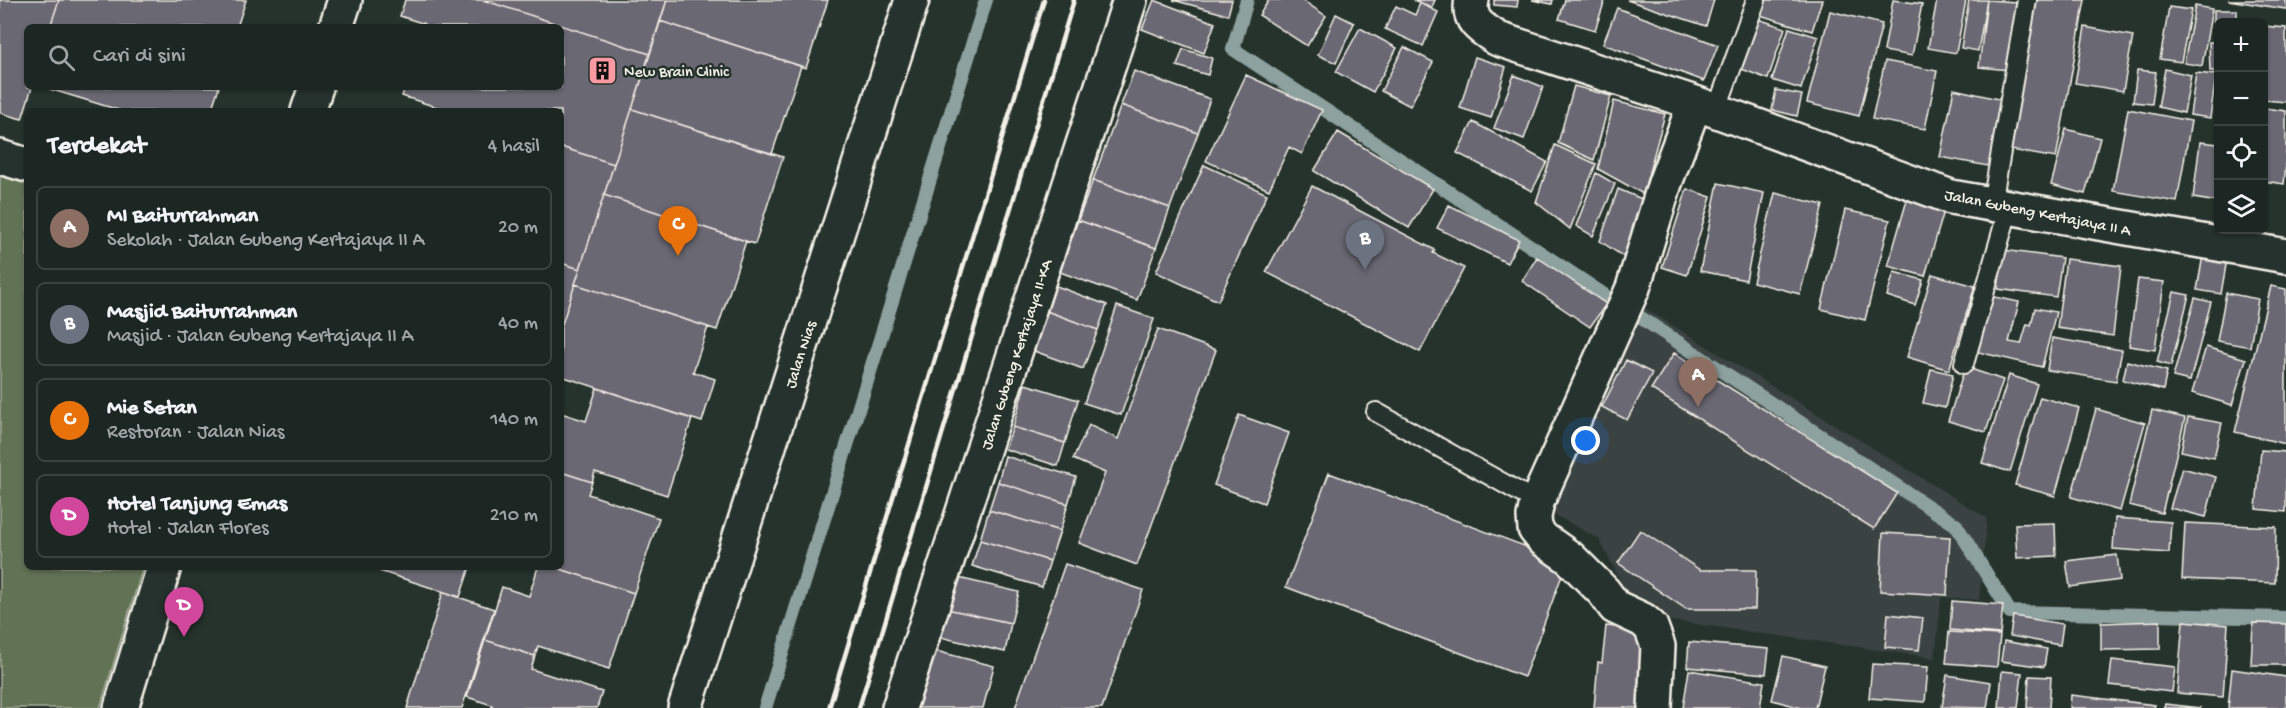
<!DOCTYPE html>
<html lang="id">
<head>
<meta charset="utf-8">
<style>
	body { margin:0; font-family:"Gochi Hand",sans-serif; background:#29322f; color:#f1f3f6 }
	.controls { position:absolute; right:18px; top:18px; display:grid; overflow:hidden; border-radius:9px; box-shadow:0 2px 4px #0004 }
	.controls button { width:54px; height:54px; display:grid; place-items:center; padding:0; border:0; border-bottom:2px solid #3a4340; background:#1c2622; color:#f1f3f6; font:30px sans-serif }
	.you { position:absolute; left:1586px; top:441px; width:21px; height:21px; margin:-15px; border:4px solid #fff; border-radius:50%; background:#1a73e8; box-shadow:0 0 0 9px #1a73e833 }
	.badge { display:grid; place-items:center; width:39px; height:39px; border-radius:50%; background:#b45309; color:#fff; font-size:20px; font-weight:700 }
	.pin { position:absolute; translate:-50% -50px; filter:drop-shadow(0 2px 3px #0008) }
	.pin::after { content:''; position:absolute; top:32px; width:21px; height:18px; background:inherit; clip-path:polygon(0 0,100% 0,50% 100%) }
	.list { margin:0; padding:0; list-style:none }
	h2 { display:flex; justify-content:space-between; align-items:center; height:78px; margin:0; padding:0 24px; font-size:26px }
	h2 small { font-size:20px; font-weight:400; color:#a0a5a5 }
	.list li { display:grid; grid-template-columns:39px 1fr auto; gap:18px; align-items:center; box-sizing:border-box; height:84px; margin:0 12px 12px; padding:0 12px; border:2px solid #3a4340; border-radius:9px }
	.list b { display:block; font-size:22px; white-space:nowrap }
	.list p { margin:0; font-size:20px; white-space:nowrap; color:#a0a5a5 }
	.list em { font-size:20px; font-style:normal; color:#a0a5a5 }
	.icon { flex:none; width:33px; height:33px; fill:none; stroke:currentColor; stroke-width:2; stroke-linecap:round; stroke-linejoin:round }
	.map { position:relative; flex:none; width:2286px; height:708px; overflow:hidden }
	.search { position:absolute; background:#1c2622; box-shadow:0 2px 4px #0004; left:24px; top:24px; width:540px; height:66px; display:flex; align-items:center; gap:15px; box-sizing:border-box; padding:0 21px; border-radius:9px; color:#a0a5a5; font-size:22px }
	.panel { position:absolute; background:#1c2622; box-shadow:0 2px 4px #0004; left:24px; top:108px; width:540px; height:462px; border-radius:9px }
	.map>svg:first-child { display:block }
	.built { fill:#3a4342 }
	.pitch { fill:#627254; stroke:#abb29e; stroke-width:1.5 }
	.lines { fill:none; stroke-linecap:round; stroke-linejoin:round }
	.stream { stroke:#8da19f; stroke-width:14 }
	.building { fill:#6a6773; stroke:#f4f1e8; stroke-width:1.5 }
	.lane-casing { stroke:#f4f1e8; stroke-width:22 }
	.street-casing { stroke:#f4f1e8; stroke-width:38 }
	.secondary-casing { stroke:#f4f1e8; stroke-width:38 }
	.lane { stroke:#26332d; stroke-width:18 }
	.street { stroke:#26332d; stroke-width:33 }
	.secondary { stroke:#26332d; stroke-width:33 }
	.rail { stroke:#f4f1e8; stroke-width:4.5 }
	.labels { text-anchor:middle; stroke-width:5; stroke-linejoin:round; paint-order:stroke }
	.poi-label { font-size:16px; fill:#f4f1e8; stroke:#26332d; text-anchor:start }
	.street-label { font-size:16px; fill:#f4f1e8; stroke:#26332d }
</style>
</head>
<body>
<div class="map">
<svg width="2286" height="708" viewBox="0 0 2286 708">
	<rect width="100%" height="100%" fill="#26332d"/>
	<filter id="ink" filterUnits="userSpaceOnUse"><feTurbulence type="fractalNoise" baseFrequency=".0167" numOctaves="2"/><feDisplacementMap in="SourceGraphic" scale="12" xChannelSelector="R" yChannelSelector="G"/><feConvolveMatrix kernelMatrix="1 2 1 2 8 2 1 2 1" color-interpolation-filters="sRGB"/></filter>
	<g filter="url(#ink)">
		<path class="built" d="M1639,305L1987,518L1979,600L1941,597L1935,658L1639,616L1599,539L1544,509Z"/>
		<path class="pitch" d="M0,171L27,179V567H143L100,708H0Z"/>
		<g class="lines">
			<path class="stream" d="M1247,0L1233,49L1615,302
				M1632,312L1956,525L2010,612L2286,618
				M765,708L986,0"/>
		</g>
		<path class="building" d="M0,0H59L50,27H27V87H32L22,119L0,113Z
			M59,0H246L237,27H50Z
			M405,0H483L650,54L614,164L561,147V111H449L402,96L405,87H561V27H424L425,24L400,16Z
			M483,0H667L650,54Z
			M667,0H828L806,68L660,21Z
			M1154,0L1215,23L1204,53L1142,29Z
			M1173,0H1232L1228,15Z
			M1269,0H1302L1326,16L1307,46L1259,15Z
			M1413,0H1435L1432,7Z
			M1494,0H1518L1517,7L1494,5Z
			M1532,0H1553L1552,4Z
			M1565,0H1605L1595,30L1559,19Z
			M1627,0H1714L1706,26Z
			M1764,0H1822L1812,31L1760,15Z
			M1893,0L1922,4L1912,56L1884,51Z
			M1937,0H1966L1956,53L1928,48Z
			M1969,0H1987L1978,51L1961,48Z
			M1987,0L2016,2L2009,70L1979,67Z
			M2032,0H2085L2056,158L2005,149Z
			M2228,0H2286V9Z
			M1420,3L1438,12L1423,46L1385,29L1396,6L1415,15Z
			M2195,6L2212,9L2202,66L2184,63Z
			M2169,7L2191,10L2181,62L2160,59Z
			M1617,8L1718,45L1704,81L1603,44Z
			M2214,10H2237V22H2218V36H2214Z
			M1830,11L1882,24L1859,116L1807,103Z
			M1336,14L1354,23L1336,63L1318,55Z
			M1755,18L1785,28L1768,79L1739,68Z
			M660,21L801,66L772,154L632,109Z
			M2264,26L2286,28V102L2264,100Z
			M2085,27L2133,36L2123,91L2075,83Z
			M1360,28L1397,48L1373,92L1336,72Z
			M1789,28L1818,37L1801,89L1772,80Z
			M2209,42H2218V71H2210Z
			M1404,47L1433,62L1410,106L1381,91Z
			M1183,49L1212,58L1208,75L1177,66Z
			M1475,57L1506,67L1491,118L1460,108Z
			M1885,61L1937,71L1925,129L1872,119Z
			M2165,69L2191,75L2184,113L2158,107Z
			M2137,70L2156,72L2152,104L2133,102Z
			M1134,71L1210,99L1198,133L1121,105Z
			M2196,73L2216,75L2210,118L2190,115Z
			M1246,75L1322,110L1302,154L1289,147L1269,190L1206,161Z
			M1514,75L1543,87L1524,139L1494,128Z
			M1574,86L1611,96L1594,160L1558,143Z
			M43,87H219L211,111H122Z
			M1954,89L2007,101L1993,167L1940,157Z
			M1776,90L1802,95L1797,116L1772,110Z
			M1614,101L1665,114L1643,194L1598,169Z
			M1121,105L1198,133L1170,208L1093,180Z
			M2264,108L2286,111V165L2284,184L2264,181Z
			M632,109L783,157L755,244L604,195Z
			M2128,109L2191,121L2177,202L2113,191Z
			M1473,122L1547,162L1532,191L1457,153Z
			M2066,129L2100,138L2085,194L2051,185Z
			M1338,132L1433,189L1409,228L1314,171Z
			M2200,142L2218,144V202L2193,198Z
			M1555,145L1596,164L1570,229L1536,202Z
			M561,147L614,164L580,269L561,263Z
			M1204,165L1267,194L1218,301L1156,272Z
			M1596,173L1615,184L1593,236L1576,226Z
			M1093,180L1170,208L1156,248L1078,220Z
			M1718,183L1764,193L1746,280L1700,271Z
			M1312,186L1435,250L1433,253L1464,268L1420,352L1266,272Z
			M1618,189L1644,200L1630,261L1600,241Z
			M1687,189L1711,197L1687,275L1662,267Z
			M1775,193L1823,205L1800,294L1753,282Z
			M604,195L746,241L717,330L575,284Z
			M1907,200L1944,211L1925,276L1888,266Z
			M1449,205L1519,240L1507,263L1437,228Z
			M1845,210L1890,220L1865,320L1821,309Z
			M1078,220L1156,248L1137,300L1060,272Z
			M2003,250L2062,258L2056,297L1998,289Z
			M2203,255L2227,259L2221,294L2197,290Z
			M1537,257L1606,304L1590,327L1522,281Z
			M2066,259L2121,266L2113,336L2057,328Z
			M561,263L580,269L561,327Z
			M1894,272L1923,280L1915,305L1887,296Z
			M1932,274L1975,286L1949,370L1907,357Z
			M2138,279L2164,282L2155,350L2129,346Z
			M575,284L708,327L693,372L715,379L702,422L561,376V327Z
			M1051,284L1107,305L1098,330L1041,309Z
			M2271,286L2286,289V444L2235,432Z
			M2174,292L2189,295L2171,366L2157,362Z
			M2226,293L2258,299L2250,347L2217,341Z
			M1990,296L2019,302L2009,342L2021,344L2027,324L2031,325L2035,308L2056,312L2042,367L1978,352Z
			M2195,298L2211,302L2190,381L2173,377Z
			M1117,306L1154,319L1121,415L1084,403Z
			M1041,309L1098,330L1083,369L1026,348Z
			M1158,329L1216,350L1137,565L1079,543L1105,473L1073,459L1089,425L1118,439Z
			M2052,338L2122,350L2116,381L2047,370Z
			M2206,347L2246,359L2232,405L2192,393Z
			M1674,353L1897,493L1874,529L1651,389Z
			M1626,360L1652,373L1627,420L1602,407Z
			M2127,361L2167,371L2163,390L2123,380Z
			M1965,367L2003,380L1986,432L1948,421Z
			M1931,369L1953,374L1945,408L1923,403Z
			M2009,375L2037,384L2010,472L1982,463Z
			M1025,384L1078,400L1065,443L1013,427Z
			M597,388L692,419L667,495L595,472L592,482L561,472V413L586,421Z
			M2040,397L2079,408L2055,496L2015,485Z
			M2096,409L2145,423L2120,511L2071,497Z
			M2152,410L2185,418L2162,513L2129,505Z
			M1239,415L1289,433L1264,503L1214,485Z
			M2188,417L2222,423L2214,458L2181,451Z
			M1013,427L1065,443L1058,466L1005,449Z
			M2261,450L2286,452V512L2256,509Z
			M1005,456L1076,477L1068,504L998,482Z
			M2182,468L2216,477L2206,517L2170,508Z
			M561,472L592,482L588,494L659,518L634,593L554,567H561Z
			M1329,473L1567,562L1524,677L1286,587Z
			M998,482L1068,504L1060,531L989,510Z
			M989,510L1060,531L1050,561L980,540Z
			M2115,518L2171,522L2169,553L2113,549Z
			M2055,523L2056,556L2017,558L2015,524Z
			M2185,523L2276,527L2275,583L2182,579Z
			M1640,530L1700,570H1756L1755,609H1686L1618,563Z
			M1883,533L1950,537L1947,595L1880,591Z
			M980,540L1050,561L1042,587L972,566Z
			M2117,555L2120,580L2070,587L2066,561Z
			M1065,564L1143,590L1102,708H1015Z
			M367,567H470L460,597Z
			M538,567H554L634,593L609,669L538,646L535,656L485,640L502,587L529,596Z
			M954,577L1019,592L1011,623L947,609Z
			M443,592L494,609L462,708H407Z
			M1952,601L2003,605L2000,634L1950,630Z
			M947,609L1011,623L1005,652L940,637Z
			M1888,614L1923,618L1919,650L1885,647Z
			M2013,616L2063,624L2060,645L2010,636Z
			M2160,621V649L2101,650V623Z
			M2183,621L2228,625L2223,697L2177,693Z
			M2253,623L2286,624V665H2251Z
			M1606,626L1647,630L1641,708H1594L1598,662L1602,663Z
			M1949,632L2000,635L1997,667L1946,663Z
			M485,640L535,656L531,669L602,692L597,708H492V705L467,697Z
			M2004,641L2047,649L2044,667L2001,661Z
			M1689,642L1769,649L1766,674L1687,667Z
			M932,650L994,666L983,708H918Z
			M1783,656L1825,666L1815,708H1802L1772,700Z
			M2112,660L2175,667L2172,692L2109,685Z
			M1872,664L1928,667L1925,702L1869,698Z
			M2232,669L2286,677V708H2228Z
			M1689,670L1764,682L1760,708H1683Z
			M2002,671L2022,673L2018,708H1999Z
			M1947,675L1991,682L1987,708L1942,707Z
			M2029,676L2051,677L2049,708H2027Z
			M2071,695L2155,705L2154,708H2070Z
			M2165,704L2201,708H2164Z"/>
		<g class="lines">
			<defs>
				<path id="lane" d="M1716,111L1756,0
					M1992,204L2027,0
					M1964,364L2009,207
					M1376,412L1537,502"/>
				<path id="street" d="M1472,0C1467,21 1482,29 1498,39L1695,103L1951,197L2286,256
					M336,27L345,0
					M308,111L316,87
					M0,157L27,165
					M121,708L164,567
					M899,708L1130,0
					M1655,708L1658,646L1651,627L1643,620L1615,607L1604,592L1570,558L1543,539L1535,529L1534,517L1537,502L1633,288L1665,183L1695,103"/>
				<path id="secondary" d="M685,708L912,0"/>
			</defs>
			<use href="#lane" class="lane-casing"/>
			<use href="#street" class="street-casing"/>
			<use href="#secondary" class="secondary-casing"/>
			<use href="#lane" class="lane"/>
			<use href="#street" class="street"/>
			<use href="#secondary" class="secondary"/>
			<path class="rail" d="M829,708L1044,0
				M859,708L1074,0"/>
		</g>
	</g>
	<defs>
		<symbol id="building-square" viewBox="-11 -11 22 22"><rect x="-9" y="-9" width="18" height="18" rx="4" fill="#ff9aa2" stroke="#26332d"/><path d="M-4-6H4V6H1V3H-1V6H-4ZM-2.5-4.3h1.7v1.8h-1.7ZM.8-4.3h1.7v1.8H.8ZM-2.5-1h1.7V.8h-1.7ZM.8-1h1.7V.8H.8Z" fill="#111"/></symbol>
	</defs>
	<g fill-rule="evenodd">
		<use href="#building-square" x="586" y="54" width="33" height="33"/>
	</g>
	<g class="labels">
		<g class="poi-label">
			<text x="624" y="76">New Brain Clinic</text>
		</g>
		<g class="street-label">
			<text transform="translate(2038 211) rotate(11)" y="6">Jalan Gubeng Kertajaya II A</text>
			<text transform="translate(799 354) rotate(-72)" y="6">Jalan Nias</text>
			<text transform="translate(1015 354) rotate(-72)" y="6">Jalan Gubeng Kertajaya II-KA</text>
		</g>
	</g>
</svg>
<div class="controls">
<button>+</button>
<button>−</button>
<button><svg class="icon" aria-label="locate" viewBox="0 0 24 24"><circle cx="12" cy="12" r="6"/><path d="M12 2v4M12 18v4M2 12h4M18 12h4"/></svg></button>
<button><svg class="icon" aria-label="layers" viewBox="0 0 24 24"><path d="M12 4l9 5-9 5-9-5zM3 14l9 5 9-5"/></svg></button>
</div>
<div class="you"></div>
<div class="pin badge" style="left:1698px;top:407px;background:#8d6e63">A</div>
<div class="pin badge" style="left:1365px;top:270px;background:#6b7280">B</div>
<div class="pin badge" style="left:678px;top:256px;background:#e8710a">C</div>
<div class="pin badge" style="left:184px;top:637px;background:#d1479c">D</div>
<div class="search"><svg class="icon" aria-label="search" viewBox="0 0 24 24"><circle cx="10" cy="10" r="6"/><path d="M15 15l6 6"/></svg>Cari di sini</div>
<section class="panel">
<h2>Terdekat<small>4 hasil</small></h2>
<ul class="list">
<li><span class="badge" style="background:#8d6e63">A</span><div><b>MI Baiturrahman</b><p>Sekolah · Jalan Gubeng Kertajaya II A</p></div><em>20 m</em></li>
<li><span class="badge" style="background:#6b7280">B</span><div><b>Masjid Baiturrahman</b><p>Masjid · Jalan Gubeng Kertajaya II A</p></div><em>40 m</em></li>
<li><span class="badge" style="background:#e8710a">C</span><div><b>Mie Setan</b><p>Restoran · Jalan Nias</p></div><em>140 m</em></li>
<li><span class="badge" style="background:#d1479c">D</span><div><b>Hotel Tanjung Emas</b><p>Hotel · Jalan Flores</p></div><em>210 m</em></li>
</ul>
</section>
</div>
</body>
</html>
